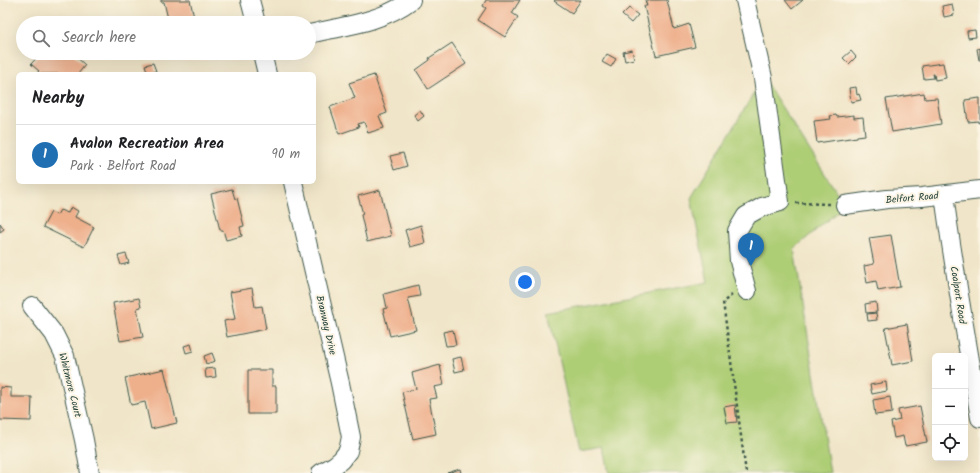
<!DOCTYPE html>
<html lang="en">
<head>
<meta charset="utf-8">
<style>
	body { margin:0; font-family:Kalam,sans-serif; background:#f6f6f6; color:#202124 }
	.controls { position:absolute; right:12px; bottom:12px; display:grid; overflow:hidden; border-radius:6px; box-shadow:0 4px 16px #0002 }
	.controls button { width:36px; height:36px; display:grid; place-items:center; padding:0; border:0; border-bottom:1px solid #e0e0e0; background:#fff; color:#202124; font:20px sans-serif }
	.you { position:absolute; left:525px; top:282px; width:14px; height:14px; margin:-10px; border:3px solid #fff; border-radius:50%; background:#1a73e8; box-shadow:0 0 0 6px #1a73e833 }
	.badge { display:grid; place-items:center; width:26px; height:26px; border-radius:50%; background:#1f6fb2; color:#fff; font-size:13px; font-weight:700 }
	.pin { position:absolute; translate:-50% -33px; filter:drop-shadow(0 1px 2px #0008) }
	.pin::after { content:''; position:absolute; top:21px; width:14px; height:12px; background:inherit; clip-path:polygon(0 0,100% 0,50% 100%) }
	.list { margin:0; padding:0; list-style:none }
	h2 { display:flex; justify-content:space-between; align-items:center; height:52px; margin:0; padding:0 16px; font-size:17px }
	h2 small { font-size:13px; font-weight:400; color:#757577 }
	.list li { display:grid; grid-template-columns:26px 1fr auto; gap:12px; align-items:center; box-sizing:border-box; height:60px; padding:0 16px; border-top:1px solid #e0e0e0 }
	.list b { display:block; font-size:15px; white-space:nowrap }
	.list p { margin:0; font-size:13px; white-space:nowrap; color:#757577 }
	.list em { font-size:13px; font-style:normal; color:#757577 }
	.icon { flex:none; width:22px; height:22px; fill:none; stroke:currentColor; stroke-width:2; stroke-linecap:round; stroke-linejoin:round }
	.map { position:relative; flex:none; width:980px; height:473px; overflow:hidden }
	.search { position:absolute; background:#fff; box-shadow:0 4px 16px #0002; left:16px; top:16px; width:300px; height:44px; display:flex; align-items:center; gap:10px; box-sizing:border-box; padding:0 14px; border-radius:22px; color:#757577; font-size:15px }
	.panel { position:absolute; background:#fff; box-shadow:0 4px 16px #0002; left:16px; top:72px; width:300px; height:112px; border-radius:6px }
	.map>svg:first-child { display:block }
	.green { fill:#aece76; stroke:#668655 }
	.building { fill:#eeaf8b }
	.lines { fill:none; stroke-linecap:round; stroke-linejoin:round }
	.minor-casing { stroke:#3e564a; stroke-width:20 }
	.path { stroke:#3e564a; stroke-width:2.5; stroke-dasharray:3 3; stroke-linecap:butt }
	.minor { stroke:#fff; stroke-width:18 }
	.labels { text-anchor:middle; stroke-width:4; stroke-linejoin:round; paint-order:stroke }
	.street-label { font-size:10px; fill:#1f3d34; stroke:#fcf5e5 }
</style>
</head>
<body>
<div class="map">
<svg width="980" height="473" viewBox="0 0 980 473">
	<rect width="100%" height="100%" fill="#fcf5e5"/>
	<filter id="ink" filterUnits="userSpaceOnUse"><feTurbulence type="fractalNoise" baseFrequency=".025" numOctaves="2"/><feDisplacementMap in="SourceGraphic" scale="8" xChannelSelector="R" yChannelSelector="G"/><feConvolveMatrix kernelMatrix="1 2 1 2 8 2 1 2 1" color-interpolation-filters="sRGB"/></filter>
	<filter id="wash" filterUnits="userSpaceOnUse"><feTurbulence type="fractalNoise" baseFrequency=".012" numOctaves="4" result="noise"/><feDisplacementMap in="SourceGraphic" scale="16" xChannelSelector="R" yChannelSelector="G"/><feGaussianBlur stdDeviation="0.9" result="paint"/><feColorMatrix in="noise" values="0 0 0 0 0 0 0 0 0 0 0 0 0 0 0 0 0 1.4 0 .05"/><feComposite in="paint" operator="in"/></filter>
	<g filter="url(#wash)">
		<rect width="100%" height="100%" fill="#f0e5c8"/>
		<path class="green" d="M763,78L845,205L794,249L830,473H609L604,448L579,452L548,312L708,282L691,198Z"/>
		<g id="blocks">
			<path class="building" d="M161,0H190L195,22L189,23H169L164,2H161Z
				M486,0H520L512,13L518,17L505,37L478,20L486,8L483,6Z
				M555,0H581L572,13L554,1Z
				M645,0H667L674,29L689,24L695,47L656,56L644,6H647Z
				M785,0H803L792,9Z
				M952,4L954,15L944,17L942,6Z
				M629,8L638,15L631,23L622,15Z
				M975,30L976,37L968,38L967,31Z
				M452,43L466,64L428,89L416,70L430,60L429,58Z
				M980,48V60H979L977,49Z
				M632,50L634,59L625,61L623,52Z
				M851,51L856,57L849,64L843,58Z
				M41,53H72L85,65L78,74H36L39,71L31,64Z
				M142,53H148L149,55L143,56Z
				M607,54L616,59L611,67L602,62Z
				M153,63L156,71L148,74L145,65Z
				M943,63L946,78L935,80L934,74H933L934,78L924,79L922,66Z
				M374,75L387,113L379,116L384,128L368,133L364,122L358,124L359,127L339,134L330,107L355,98L349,83Z
				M856,87L857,95L859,94L861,100L851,102L849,88Z
				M924,93L925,99L937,98L941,124L892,132L886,99Z
				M980,98V122L978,123V121L968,122L965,100Z
				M420,110L424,116L418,121L414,115Z
				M836,115L837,117L854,115V118L863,117L865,135L857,136V137L817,143L814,121L831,119L830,116Z
				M403,153L407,166L394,170L390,156Z
				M232,189L235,199L237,198L244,226L240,227L242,236L226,240L223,230H220L211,194Z
				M380,190L391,236L367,242L361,215L363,214L358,196Z
				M71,207L78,211L75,217L94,227L84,247L43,227L51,212L57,215L60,210L68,213Z
				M0,223L4,229L0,232Z
				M421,225L425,243L410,247L405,230Z
				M891,235L900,287L878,291L876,281L867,283L864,266L874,264L869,238Z
				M126,254L129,263L121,265L118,256Z
				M418,285L420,296L408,298L416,330L390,336L383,309L387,308L384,294Z
				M252,288L255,307L262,306L266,329L227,337L224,321L235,319L230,292Z
				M139,298L141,307L137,308L143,337L120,341L113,303Z
				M876,302L877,312L866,313L865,304Z
				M876,313L877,320L868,321L867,314Z
				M907,324L913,361L892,365L885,328Z
				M453,330L456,345L446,346L443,332Z
				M191,344L193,351L186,353L184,346Z
				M212,353L215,361L206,364L204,356Z
				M461,357L464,370L455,372L452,359Z
				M440,365L444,385L434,387L437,398L429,399L436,434L413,439L402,392L416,389L412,373Z
				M215,368L216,377L206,378L205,369Z
				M164,369L177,423L151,429L145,402L131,405L125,378Z
				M248,370H272V386H276V414H248Z
				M886,382L887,391L872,394L870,385Z
				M0,387L11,388V397H32L31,421L0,420Z
				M890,397L892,413L875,415L873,400Z
				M735,405L737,422L727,423L724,407Z
				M920,406L927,442L905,446L903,436L894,438L891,422L900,420L898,410Z
				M460,469L461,473H447Z"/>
		</g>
	</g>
	<g filter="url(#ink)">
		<use href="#blocks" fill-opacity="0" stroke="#3e564a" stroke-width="1"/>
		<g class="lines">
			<defs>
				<path id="minor" d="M250,0L256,23
					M745,0L763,78L780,202L762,207L746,216L737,231L739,261L747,291
					M309,34C344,26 382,22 411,0
					M262,53L267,74
					M293,182L340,383L351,437L348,451L341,460L335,465L321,473
					M944,195C954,269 967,344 980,418
					M845,205L887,199L922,197L980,190
					M32,306L54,334L65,356L84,440L90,473"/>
			</defs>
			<use href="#minor" class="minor-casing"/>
			<path class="path" d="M796,203L829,204
				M732,295L723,302L746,473"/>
			<use href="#minor" class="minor"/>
		</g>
	</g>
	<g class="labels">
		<g class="street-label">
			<text transform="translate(912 197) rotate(-5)" y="4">Belfort Road</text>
			<text transform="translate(959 295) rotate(81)" y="4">Coalport Road</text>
			<text transform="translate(327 325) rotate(77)" y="4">Branway Drive</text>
			<text transform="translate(71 385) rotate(76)" y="4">Whitmore Court</text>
		</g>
	</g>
</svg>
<div class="controls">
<button>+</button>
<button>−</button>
<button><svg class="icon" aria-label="locate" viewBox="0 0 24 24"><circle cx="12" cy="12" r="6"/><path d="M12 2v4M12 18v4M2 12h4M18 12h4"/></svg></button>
</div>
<div class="you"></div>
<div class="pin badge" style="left:751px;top:266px">1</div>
<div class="search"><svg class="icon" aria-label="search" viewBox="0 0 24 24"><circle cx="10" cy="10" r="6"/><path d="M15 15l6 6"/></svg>Search here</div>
<section class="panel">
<h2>Nearby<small></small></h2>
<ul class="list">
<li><span class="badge">1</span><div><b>Avalon Recreation Area</b><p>Park · Belfort Road</p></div><em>90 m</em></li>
</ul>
</section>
</div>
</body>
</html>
